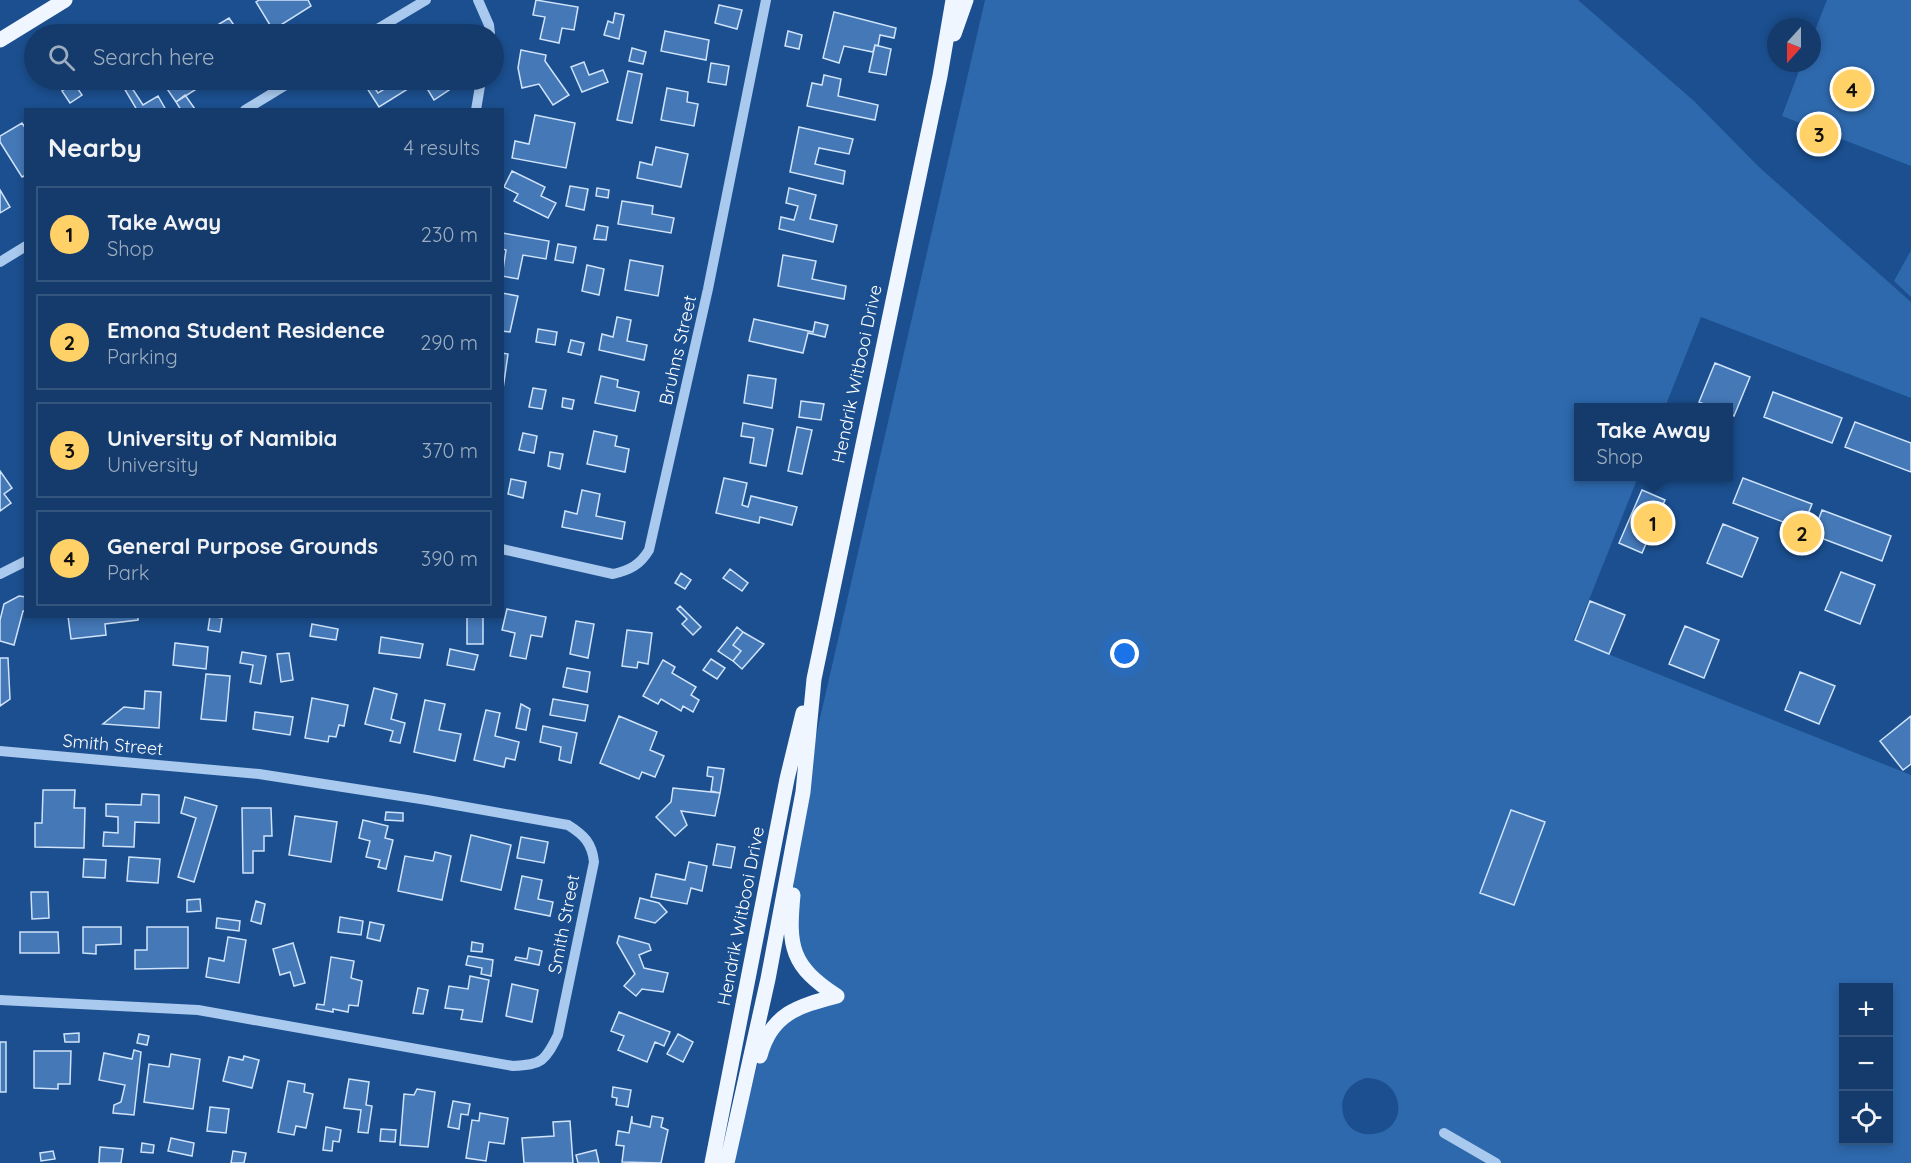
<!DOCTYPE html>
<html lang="en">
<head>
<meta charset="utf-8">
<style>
	body { margin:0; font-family:Quicksand,sans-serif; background:#1d4271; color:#f1f3f6 }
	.controls { position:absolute; right:18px; bottom:18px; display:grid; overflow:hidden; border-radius:0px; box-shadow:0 3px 9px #0003 }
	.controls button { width:54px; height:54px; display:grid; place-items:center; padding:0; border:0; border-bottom:2px solid #33557e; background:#143b6b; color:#f1f3f6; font:30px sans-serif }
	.compass { position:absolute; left:1767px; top:18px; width:54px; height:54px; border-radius:50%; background:#143b6b; box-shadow:0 3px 9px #0003; rotate:201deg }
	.you { position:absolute; left:1125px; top:654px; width:21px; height:21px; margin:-15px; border:4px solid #fff; border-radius:50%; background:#1a73e8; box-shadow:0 0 0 9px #1a73e833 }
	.badge { display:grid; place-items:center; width:39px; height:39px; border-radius:50%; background:#ffd166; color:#111; font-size:20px; font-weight:700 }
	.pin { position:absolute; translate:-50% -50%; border:3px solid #fff; box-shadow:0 2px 6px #0006 }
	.popup { position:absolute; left:1574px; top:403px; width:159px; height:78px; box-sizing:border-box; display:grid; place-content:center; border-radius:0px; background:#143b6b; filter:drop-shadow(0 2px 4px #0005); font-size:20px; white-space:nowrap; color:#9dadc1 }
	.popup b { font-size:22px; color:#f1f3f6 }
	.popup::after { content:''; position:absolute; left:50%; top:100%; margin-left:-12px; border:12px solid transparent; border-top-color:#143b6b }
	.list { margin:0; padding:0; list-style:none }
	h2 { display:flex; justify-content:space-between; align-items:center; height:78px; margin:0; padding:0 24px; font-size:26px }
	h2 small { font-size:20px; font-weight:400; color:#9dadc1 }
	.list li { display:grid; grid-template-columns:39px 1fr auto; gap:18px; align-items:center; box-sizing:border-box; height:96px; margin:0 12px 12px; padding:0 12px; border:2px solid #33557e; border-radius:0px }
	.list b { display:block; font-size:22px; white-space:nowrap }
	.list p { margin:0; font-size:20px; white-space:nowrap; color:#9dadc1 }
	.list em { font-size:20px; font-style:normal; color:#9dadc1 }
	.icon { flex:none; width:33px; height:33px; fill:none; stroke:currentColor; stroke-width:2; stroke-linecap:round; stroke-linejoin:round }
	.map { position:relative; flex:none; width:1911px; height:1163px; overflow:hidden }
	.search { position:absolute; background:#143b6b; box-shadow:0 3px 9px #0003; left:24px; top:24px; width:480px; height:66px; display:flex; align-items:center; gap:15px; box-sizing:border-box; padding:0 21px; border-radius:33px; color:#9dadc1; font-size:22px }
	.panel { position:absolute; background:#143b6b; box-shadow:0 3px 9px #0003; left:24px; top:108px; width:480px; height:510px; border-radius:0px }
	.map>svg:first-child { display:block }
	.green { fill:#2e69ad; fill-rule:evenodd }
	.building { fill:#4478b7; stroke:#cfe3fa; stroke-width:1.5 }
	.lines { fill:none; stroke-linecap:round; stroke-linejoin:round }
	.minor { stroke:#a9c9ee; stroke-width:10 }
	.major { stroke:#f0f6ff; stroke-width:15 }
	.labels { text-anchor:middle; stroke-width:6; stroke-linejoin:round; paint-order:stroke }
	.street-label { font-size:18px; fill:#fff; stroke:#1b4f8f }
</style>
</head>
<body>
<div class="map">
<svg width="1911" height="1163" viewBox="0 0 1911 1163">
	<rect width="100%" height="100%" fill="#1b4f8f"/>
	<path class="green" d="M985,0H1578L1694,101L1759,167L1911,302V398L1701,317L1665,407L1578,408V476L1638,477L1573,640L1911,775V1163H727L738,1142L763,1042L769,1031L836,996L801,965L790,919L803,792ZM1844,988H1888V1140H1844ZM1366,1078C1405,1078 1410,1129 1374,1134C1338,1139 1329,1088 1366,1078Z
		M1827,0H1911V166L1782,116L1802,63H1812V38Z
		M1911,250V297L1894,281Z"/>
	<path class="building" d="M259,0H308L311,6L273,30L256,2Z
		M536,0L578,7L574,30L562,28L559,43L540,39L545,17L533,15Z
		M719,5L742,10L737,29L715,23Z
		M834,12L896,28L894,38L880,35L878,46L875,45L873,52L844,46L839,63L823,58Z
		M615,13L624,15L619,39L604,35L608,21L613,23Z
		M229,18L240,34H208L206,32Z
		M665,31L709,40L706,60L661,51Z
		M788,31L802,35L799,49L785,46Z
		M875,45L891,49L886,75L869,72Z
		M632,48L646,52L643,64L629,61Z
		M521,50L546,55L545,61L569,95L553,105L539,84L522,88L518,68Z
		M584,62L589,75L603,70L608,82L582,92L571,67Z
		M711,63L729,66L726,85L708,82Z
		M628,71L642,74L632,123L617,120Z
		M824,75L841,79L838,96L878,105L875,120L807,106L812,83L822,85Z
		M161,80H204L206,83L176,102Z
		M366,80H369L378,93L399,80H442L449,90L434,100L422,80L379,107L363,82Z
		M74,83L82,95L70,103L62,91Z
		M130,85L143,105L158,96L166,110H137L124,88Z
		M667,88L688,92L687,102L698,104L694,126L661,120Z
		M185,95L195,109L193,110H181L176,102Z
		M535,115L575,123L566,168L512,158L515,141L529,144Z
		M22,123L26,129V175L22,177L0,142V136Z
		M799,127L853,139L849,154L819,148L815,164L845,171L843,184L790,172Z
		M656,147L688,154L681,187L637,178L640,162L652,165Z
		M512,171L545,187L541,196L556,203L548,218L514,201L518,194L504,187Z
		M570,186L588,189L584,210L566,206Z
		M597,188L609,190L608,198L596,196Z
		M789,188L816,195L810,219L837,225L833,242L779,229L781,217L794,220L798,206L786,203Z
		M0,190L10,207L0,213Z
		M622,201L653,206L652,214L674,218L671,233L618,224Z
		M597,225L608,227L606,240L594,239Z
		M502,233L549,241L546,259L523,255L518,279L502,276L506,250L502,249Z
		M558,244L576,247L573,263L555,260Z
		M783,255L816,261L812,279L846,286L844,299L778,286Z
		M630,260L663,266L658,296L625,290Z
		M587,265L604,269L599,295L582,291Z
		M502,293L518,296L510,332L502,331Z
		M617,317L631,320L627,341L647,345L644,360L599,350L602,334L613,337Z
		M754,319L813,332L815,322L828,325L825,337L808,333L803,353L749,341Z
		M538,329L557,332L555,345L536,342Z
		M571,340L584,343L581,355L568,352Z
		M502,353L508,354L503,389H502Z
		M1715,363L1750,377L1734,416L1728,413V408H1714L1699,402Z
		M748,375L776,379L772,408L744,403Z
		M601,376L618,380L617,387L639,392L635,411L595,403Z
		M533,388L546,390L542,409L529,407Z
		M1773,392L1842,418L1832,443L1764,417Z
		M563,398L574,400L572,409L562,407Z
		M801,401L824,404L821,420L799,417Z
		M1855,422L1911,443V472L1845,447Z
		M743,423L773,429L766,466L750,463L754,438L741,436Z
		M797,427L812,430L802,474L788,471Z
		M594,431L617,436L615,446L629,449L625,472L587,464Z
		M523,433L537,436L534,453L519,450Z
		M550,452L563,454L560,469L548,466Z
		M0,471L12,488L4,494L11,503L0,511Z
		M724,478L747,483L742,505L748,507L751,496L797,507L792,525L760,517L759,523L716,513Z
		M1743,478L1812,504L1802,529L1733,503Z
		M511,479L526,482L523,498L508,494Z
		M582,490L600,494L596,516L625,522L622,539L562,527L565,511L577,514Z
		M1642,490L1665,500L1642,553L1619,543Z
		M1822,510L1891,536L1882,561L1813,535Z
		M1723,524L1758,538L1742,577L1707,563Z
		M730,569L748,583L742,591L723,578Z
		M1841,572L1875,585L1860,624L1825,610Z
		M681,573L691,580L685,589L675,583Z
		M19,596L26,597V611H23L14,645L0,641V620L4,604Z
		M1590,601L1625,615L1609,654L1575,640Z
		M680,606L701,627L693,635L682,624L687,619L677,609Z
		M507,609L546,617L542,637L531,635L526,659L510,656L515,633L502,630Z
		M68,616H138V620L105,624L106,635L71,639Z
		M210,616L222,618L220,632L208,630Z
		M467,616H483V644H467Z
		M576,621L594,624L588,658L570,654Z
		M312,624L338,629L336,640L310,636Z
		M1685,626L1719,640L1704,678L1669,664Z
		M737,627L743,632L733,645L741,651L733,661L718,651Z
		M627,630L652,633L648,664L638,662L637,668L622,666Z
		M743,632L764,644L742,669L733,661L741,651L733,645Z
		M381,637L423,644L420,658L379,653Z
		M175,643L208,647L206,669L173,665Z
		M450,649L478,655L474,670L447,665Z
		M242,652L266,656L261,684L250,682L253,665L240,663Z
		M289,653L293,680L281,682L277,654Z
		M0,658H8L10,699L0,706Z
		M711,659L725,668L717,679L703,670Z
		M663,660L675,667L672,673L696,687L691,695L699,700L693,712L683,706L681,711L661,699L658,704L643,696Z
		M567,668L590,672L587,692L563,687Z
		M1800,672L1835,686L1819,724L1785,710Z
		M206,674L230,676L226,721L201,719Z
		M374,688L397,694L391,719L405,723L400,743L390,741L393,731L365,724Z
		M145,691L161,692L159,728L103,724L124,707L144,709Z
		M312,698L348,705L344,726L339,725L336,737L329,736L328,742L305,738Z
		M553,699L588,705L585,721L550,715Z
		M425,700L445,704L439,730L461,734L455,761L414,752Z
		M521,704L530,709L526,730L516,728Z
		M486,710L500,713L495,736L519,742L515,760L506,758L504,767L474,760Z
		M255,712L293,717L290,735L253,729Z
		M619,716L657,732L650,750L664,756L655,777L642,772L639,779L600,763Z
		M1911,716V764L1903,770L1880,741Z
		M543,726L577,733L571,763L559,760L561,747L540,742Z
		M708,767L724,769L720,793L711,791L713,777L707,776Z
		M673,788L720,793L715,816L681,811L687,825L675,836L656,817L671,802Z
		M43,790H75L74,808H85L84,848L35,847V823H42Z
		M142,794L159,795V823L135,822L134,847L103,846L104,832L118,833V817L106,816V804L141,805Z
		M185,797L217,806L194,882L178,877L196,818L181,813Z
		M242,808H271L272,836H264V851H253V873H243Z
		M1511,810L1545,822L1514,905L1480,893Z
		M386,812L403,813V821L385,820Z
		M295,816L337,822L331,862L289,855Z
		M363,820L388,826L385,838L393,840L386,869L378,867L380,860L366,857L370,841L359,838Z
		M471,835L511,845L501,890L461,881Z
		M521,837L548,842L544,863L517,858Z
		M717,844L735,847L731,868L713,865Z
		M435,852L451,856L442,900L398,891L405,856L433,861Z
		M129,857L160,859L158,883L127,881Z
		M84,859L106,860L105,878L83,877Z
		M689,862L707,866L702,891L691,888L687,904L651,897L656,874L685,880Z
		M522,876L542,880L538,899L553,902L550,916L515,909Z
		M31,892H48L49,918L32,919Z
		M640,898L659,903L667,912L655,923L635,918Z
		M200,899L201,911L187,912V900Z
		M256,901L265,904L261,924L251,921Z
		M340,917L363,921L361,935L338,932Z
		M217,918L240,921L239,931L216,928Z
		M370,922L384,925L380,941L367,938Z
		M83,927H121V944L96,945V954L83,953Z
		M147,927H188V968L135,969V950H147Z
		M20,932H58L59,953H20Z
		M619,936L649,944L651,950L639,955L644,968L668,973L663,992L642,989L636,996L624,986L635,974L617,943Z
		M228,937L246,940L239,983L206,977L209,958L224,961Z
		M472,942L483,944L482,952L471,951Z
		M293,943L305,983L294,986L290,972L280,975L273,949Z
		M529,948L542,951L539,965L515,960L516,957L527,959Z
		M468,956L493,960L491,976L481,974L482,968L466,965Z
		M331,957L354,961L351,978L362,981L358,1006L349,1005L348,1012L333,1009V1012L316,1009L317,1004L324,1005Z
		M470,976L489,980L482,1022L461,1019L463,1010L445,1008L449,986L468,989Z
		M512,984L538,990L532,1022L506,1016Z
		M418,988L428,990L423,1014L413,1013Z
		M619,1012L670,1032L664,1046L655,1042L647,1062L618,1050L624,1036L611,1031Z
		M79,1033V1042H65L64,1034Z
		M139,1034L149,1036L147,1045L137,1043Z
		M678,1034L693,1042L683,1062L667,1054Z
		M0,1042H6V1092H0Z
		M134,1050L141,1052L134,1115L113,1113L114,1105L121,1102L125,1085L99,1080L104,1053L132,1059Z
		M34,1051H71L70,1084H58V1089L34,1088Z
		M171,1054L200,1059L193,1109L144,1102L149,1064L169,1067Z
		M244,1056L259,1060L252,1088L223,1081L229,1057L243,1060Z
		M349,1079L369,1082L366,1105L372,1106L368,1133L358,1132L361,1110L344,1108Z
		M288,1081L305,1084L304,1092L313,1094L306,1128L296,1126L294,1135L278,1132Z
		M613,1087L631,1090L628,1107L616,1105L617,1098L612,1097Z
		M417,1089L435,1092L428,1147L400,1145L404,1094L414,1095Z
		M453,1101L470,1104L468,1115L461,1114L459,1129L448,1127Z
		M210,1107L229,1109L226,1133L207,1131Z
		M480,1113L508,1118L504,1144L489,1142L486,1161L466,1158L472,1120L479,1121Z
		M632,1116V1123L650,1127L652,1116L663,1118L661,1127L668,1130L661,1163L622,1162L624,1146L616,1145L618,1131L629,1133Z
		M570,1121L573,1163H524L522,1138L554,1136L553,1122Z
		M326,1127L341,1130L339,1142L333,1141L332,1151L323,1150Z
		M381,1129L396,1130L395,1142L380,1141Z
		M171,1138L194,1143L192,1156L168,1151Z
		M142,1143L154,1145L153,1153L141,1152Z
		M100,1147L123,1149L121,1163H99Z
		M596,1150L599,1163H578L576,1155Z
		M53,1151L55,1159L41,1161L40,1153Z
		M233,1151L246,1153L244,1163H231Z"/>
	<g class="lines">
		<path class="minor" d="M478,0L489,25L490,34
			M369,34L426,0
			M245,110L294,80
			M476,110L481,80
			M0,262L26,246
			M502,549L613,574C630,570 640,565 649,550L708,289L766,0
			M0,574L26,561
			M0,751L259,774L427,800L568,825C584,835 592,843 594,862L558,1035C545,1061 542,1065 513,1066L198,1010L0,1000
			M1444,1133L1496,1163"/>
		<path class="major" d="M954,34L966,0
			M0,40L65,0
			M793,895C788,947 791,966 837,996
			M760,1056C771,1013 799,1006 837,996
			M712,1163L787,779L803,713
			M727,1163L768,979L803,792L814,679L940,76L953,0"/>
	</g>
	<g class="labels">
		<g class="street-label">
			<text transform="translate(678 350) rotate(-77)" y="6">Bruhns Street</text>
			<text transform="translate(857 374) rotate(-78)" y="6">Hendrik Witbooi Drive</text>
			<text transform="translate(113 745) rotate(5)" y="6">Smith Street</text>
			<text transform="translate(741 916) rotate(-79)" y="6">Hendrik Witbooi Drive</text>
			<text transform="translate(564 924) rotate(-79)" y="6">Smith Street</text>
		</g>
	</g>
</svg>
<div class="controls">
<button>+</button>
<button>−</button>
<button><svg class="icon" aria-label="locate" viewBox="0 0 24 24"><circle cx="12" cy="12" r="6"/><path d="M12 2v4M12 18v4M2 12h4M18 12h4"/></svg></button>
</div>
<svg class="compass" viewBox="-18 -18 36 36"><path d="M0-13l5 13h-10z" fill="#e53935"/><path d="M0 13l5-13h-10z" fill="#9dadc1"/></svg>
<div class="you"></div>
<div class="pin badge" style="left:1653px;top:523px">1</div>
<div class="popup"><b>Take Away</b>Shop</div>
<div class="pin badge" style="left:1802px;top:533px">2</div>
<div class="pin badge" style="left:1819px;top:134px">3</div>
<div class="pin badge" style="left:1852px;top:89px">4</div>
<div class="search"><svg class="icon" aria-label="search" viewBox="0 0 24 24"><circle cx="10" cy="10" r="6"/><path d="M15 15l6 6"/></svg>Search here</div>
<section class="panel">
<h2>Nearby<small>4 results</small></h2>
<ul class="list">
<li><span class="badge">1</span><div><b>Take Away</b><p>Shop</p></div><em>230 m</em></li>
<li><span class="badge">2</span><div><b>Emona Student Residence</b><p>Parking</p></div><em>290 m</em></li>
<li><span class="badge">3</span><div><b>University of Namibia</b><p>University</p></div><em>370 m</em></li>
<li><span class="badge">4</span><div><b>General Purpose Grounds</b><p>Park</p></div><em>390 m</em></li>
</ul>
</section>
</div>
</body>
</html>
